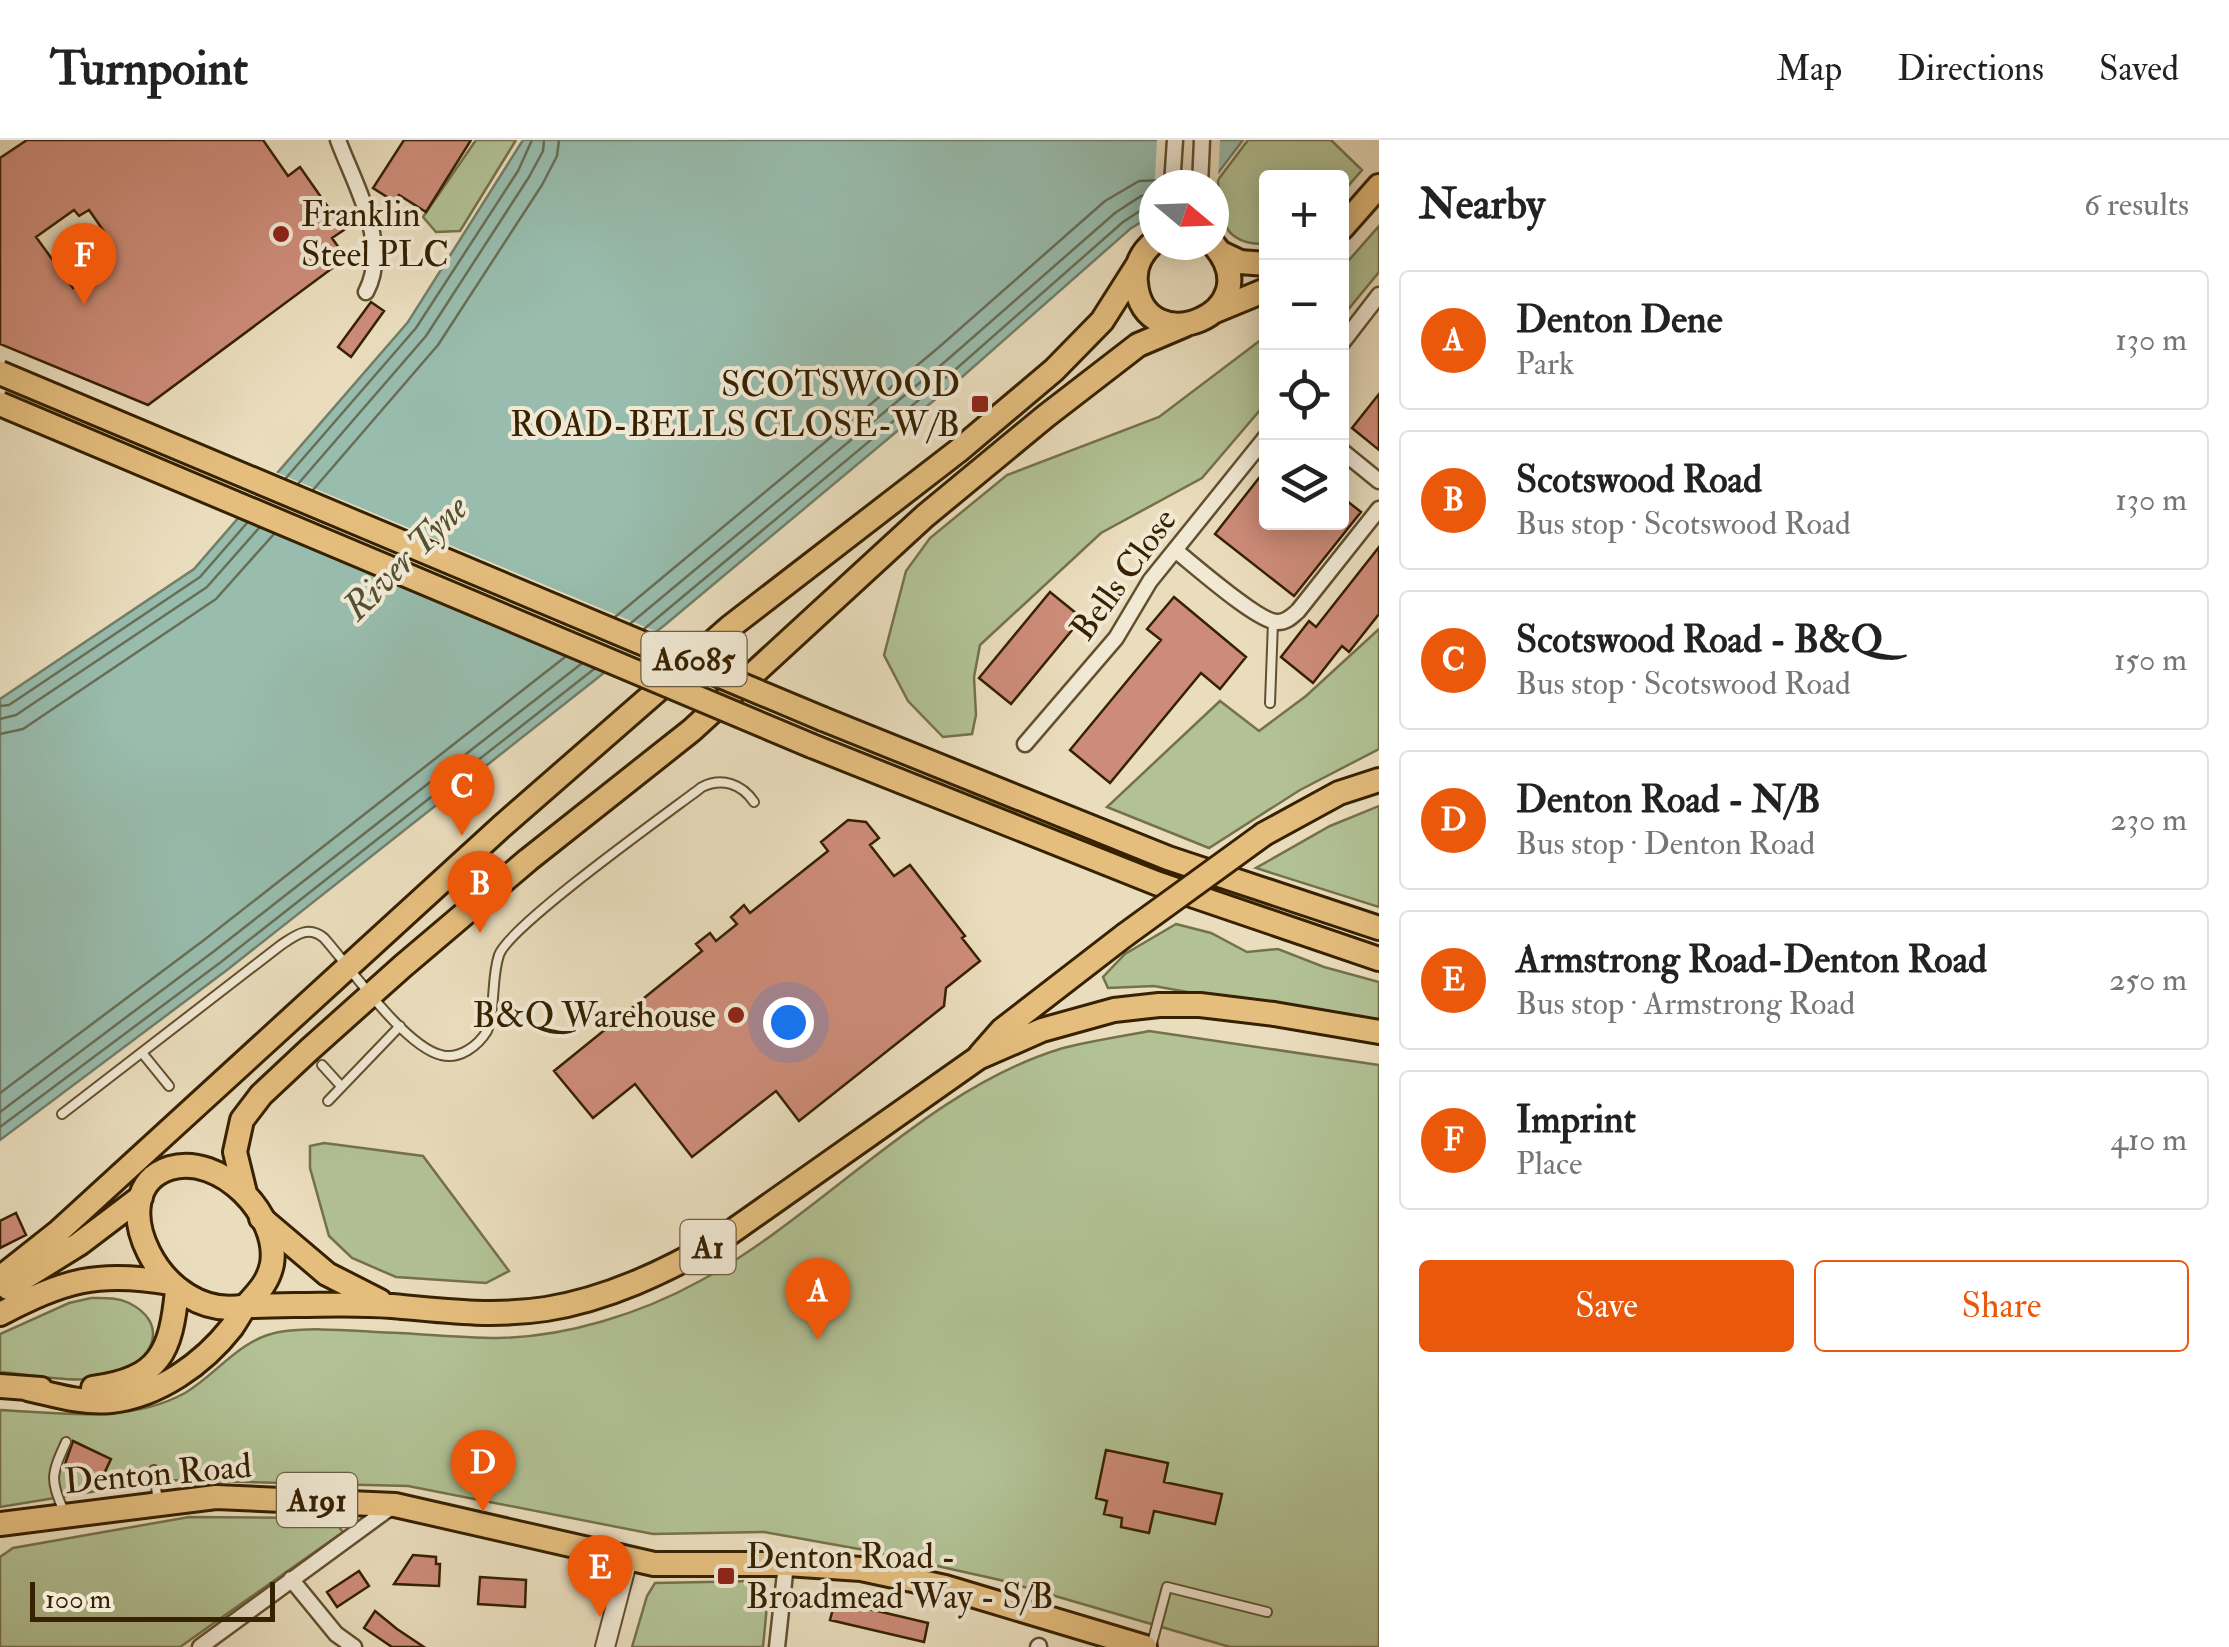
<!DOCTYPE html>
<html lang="en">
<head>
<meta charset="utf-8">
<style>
	body { margin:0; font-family:"IM FELL Double Pica",serif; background:#f6f6f6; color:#222 }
	.controls { position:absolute; right:30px; top:30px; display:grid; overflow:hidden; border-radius:10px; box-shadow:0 5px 25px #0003 }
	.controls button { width:90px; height:90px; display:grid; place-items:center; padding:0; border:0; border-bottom:2px solid #e0e0e0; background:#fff; color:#222; font:50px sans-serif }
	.compass { position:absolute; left:1139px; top:30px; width:90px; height:90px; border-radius:50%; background:#fff; box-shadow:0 5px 25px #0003; rotate:109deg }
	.scale { position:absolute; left:30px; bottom:25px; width:245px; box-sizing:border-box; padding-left:10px; border:5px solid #362100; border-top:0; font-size:28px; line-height:35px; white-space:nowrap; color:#362100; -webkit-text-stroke:8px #f1e9d4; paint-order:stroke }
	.you { position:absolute; left:788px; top:882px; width:35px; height:35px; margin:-25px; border:8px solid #fff; border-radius:50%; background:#1a73e8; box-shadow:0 0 0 15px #1a73e833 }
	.badge { display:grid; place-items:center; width:65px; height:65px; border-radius:50%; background:#ea580c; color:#fff; font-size:32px; font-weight:700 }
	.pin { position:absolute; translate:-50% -82px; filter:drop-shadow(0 2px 5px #0008) }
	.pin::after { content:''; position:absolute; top:52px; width:35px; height:30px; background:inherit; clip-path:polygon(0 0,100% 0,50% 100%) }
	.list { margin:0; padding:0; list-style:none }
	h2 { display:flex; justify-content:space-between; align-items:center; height:130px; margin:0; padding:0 40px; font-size:42px }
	h2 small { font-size:32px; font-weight:400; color:#767676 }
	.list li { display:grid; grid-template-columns:65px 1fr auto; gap:30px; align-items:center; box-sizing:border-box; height:140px; margin:0 20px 20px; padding:0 20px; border:2px solid #e0e0e0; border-radius:10px }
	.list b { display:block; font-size:38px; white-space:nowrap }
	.list p { margin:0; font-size:32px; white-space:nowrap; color:#767676 }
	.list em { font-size:32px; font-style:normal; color:#767676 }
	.actions { display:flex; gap:20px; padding:30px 40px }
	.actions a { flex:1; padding:22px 0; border:2px solid #ea580c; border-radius:10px; text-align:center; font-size:35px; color:#ea580c }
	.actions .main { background:#ea580c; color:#fff }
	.icon { flex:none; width:55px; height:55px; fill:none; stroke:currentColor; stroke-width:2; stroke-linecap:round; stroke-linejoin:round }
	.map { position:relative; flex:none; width:1379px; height:1507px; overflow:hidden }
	header { display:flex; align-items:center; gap:60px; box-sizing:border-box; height:140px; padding:0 50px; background:#fff; border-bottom:2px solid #e0e0e0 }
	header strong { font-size:48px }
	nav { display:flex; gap:55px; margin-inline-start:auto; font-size:35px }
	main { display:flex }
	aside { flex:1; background:#fff }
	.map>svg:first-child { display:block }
	.green { fill:#b2c295; stroke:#74724a; stroke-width:2.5 }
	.water { fill:#98bcad; stroke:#717e68; stroke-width:2.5 }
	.pier { fill:#eaddbd }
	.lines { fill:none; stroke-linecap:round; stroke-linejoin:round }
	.shore { stroke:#676e56; stroke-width:2.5 }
	.building { fill:#cd8c79; stroke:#362100; stroke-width:2.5; fill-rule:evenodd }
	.service-casing { stroke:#63502f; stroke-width:12 }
	.minor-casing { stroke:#63502f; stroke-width:19 }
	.tertiary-casing { stroke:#63502f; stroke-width:22 }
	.primary-casing { stroke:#362100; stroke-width:28 }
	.trunk-casing { stroke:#362100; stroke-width:28 }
	.service { stroke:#f1e9d4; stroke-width:8 }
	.minor { stroke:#f1e9d4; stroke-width:14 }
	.tertiary { stroke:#f1e9d4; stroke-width:18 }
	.primary { stroke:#e5be7e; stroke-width:22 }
	.trunk { stroke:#e5be7e; stroke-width:22 }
	.trunk-bridge-casing { stroke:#362100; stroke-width:28; stroke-linecap:butt }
	.trunk-bridge { stroke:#e5be7e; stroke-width:22 }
	.poi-dot { fill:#8f2418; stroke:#f1e9d4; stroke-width:4 }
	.labels { text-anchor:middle; stroke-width:8; stroke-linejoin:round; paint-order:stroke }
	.shield { fill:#f1e9d4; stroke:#6e5d40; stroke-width:2.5 }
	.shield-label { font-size:32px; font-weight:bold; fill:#362100 }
	.poi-label { font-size:35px; fill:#362100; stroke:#f1e9d4; text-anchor:start }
	.street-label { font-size:35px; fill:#362100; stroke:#f1e9d4 }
	.water-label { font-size:38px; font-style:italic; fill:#535034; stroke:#f1e9d4 }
</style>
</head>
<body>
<header>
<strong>Turnpoint</strong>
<nav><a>Map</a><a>Directions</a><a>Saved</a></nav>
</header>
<main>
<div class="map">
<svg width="1379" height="1507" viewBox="0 0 1379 1507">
	<rect width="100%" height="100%" fill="#eaddbd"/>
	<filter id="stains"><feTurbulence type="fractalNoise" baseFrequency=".002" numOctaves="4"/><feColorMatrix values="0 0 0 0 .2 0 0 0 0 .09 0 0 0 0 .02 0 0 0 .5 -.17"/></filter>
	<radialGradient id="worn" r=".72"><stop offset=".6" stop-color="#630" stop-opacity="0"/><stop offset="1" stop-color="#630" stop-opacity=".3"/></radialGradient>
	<path class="green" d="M476,0H516L460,91L436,92L423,77Z
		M1248,0H1331L1362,30L1342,53V38H1266V104C1221,105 1220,78 1218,40Z
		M1379,86V132L1342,177V128Z
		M1266,196V263L1202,338L1101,393L980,505L974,537L976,575L972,594L943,597L908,561L884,515L906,431L930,398L1007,335L1159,277Z
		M1379,489V609L1300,650L1209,708L1107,667L1220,561L1259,591L1306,556Z
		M1379,666V767L1256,728L1330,686Z
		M1176,784L1211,793L1247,812L1278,809L1324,827L1379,842V886L1154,846L1108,848L1103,837L1125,814Z
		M1149,891L1379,925V1507H1230L1000,1440L870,1411L764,1392L653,1394L408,1346L164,1340L0,1367V1270C62,1273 128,1284 185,1253C217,1234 240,1199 279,1192C318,1186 360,1192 400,1193C432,1195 465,1198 498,1198C566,1197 640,1174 700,1141C822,1075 926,950 1060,909C1089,901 1120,897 1149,891Z
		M324,1003L423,1016L509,1131L486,1143L396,1137L352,1118L329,1096L310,1028V1006Z
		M91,1158C104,1158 117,1157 129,1163C167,1182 156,1216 123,1231C88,1248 37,1235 0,1232V1194L69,1163Z
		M189,1377L318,1378L335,1382L343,1392L180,1507H0V1417L13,1408Z
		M757,1441L768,1455L763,1507H632L647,1456L655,1443Z"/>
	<path class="water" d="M523,0H1243L1218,33L1154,45V74L1130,89L962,237L666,484L227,830L0,1000V559L194,429L408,182Z"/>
	<path class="pier" d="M1157,0H1220L1218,39L1208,45H1154V80H1140L1155,37Z
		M273,331L662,494L610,536L233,376Z"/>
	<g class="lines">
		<path class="shore" d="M286,338L416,188L518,31L532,0
			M298,344L426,196L529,37L543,11L544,0
			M313,350L438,205L542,45L557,16L559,0
			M615,477L938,208L1105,61L1139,41L1163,40
			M631,483L947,220L1115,73L1141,56L1154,54
			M644,489L956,229L1123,82L1146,67L1154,66
			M0,566L9,565L200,437L247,383
			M0,579L16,575L207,447L259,388
			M0,594L23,589L216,459L274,394
			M0,953L204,800L565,517
			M0,972L213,812L581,524
			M0,987L221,822L594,529"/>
	</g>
	<path class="building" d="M27,0H263L288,36L300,27L344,90L332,98L346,118L148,265L0,204V18ZM74,70L79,76L89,70L112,103L102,110L110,121L73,148L36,97Z
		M404,0H471L426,72L399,55L395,62L373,48Z
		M371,162L384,171L351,217L338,207Z
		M1379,254V310L1352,288Z
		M1266,329V382H1342V357L1361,372L1294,456L1215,394Z
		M1379,407V474L1349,512L1342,506L1313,543L1281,517L1309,481L1316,487Z
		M1050,452L1082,478L1011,564L979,538Z
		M1174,457L1246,517L1220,549L1201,533L1110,643L1070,610L1161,500L1147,489Z
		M848,680L866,682L879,698L870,705L894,736L910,725L965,796L962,798L980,821L946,848L944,866L799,981L776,951L692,1017L635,944L593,978L554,931L702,811L696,804L710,793L716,801L737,784L731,777L744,765L750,773L828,711L821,702Z
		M16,1073L26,1095L0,1108V1081Z
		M73,1301L111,1319L101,1340L65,1324Z
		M1106,1310L1168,1323L1164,1342L1222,1354L1215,1384L1154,1371L1149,1393L1121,1387L1122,1378L1104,1374L1107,1361L1096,1358Z
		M413,1415L436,1417V1424H440L439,1446L394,1444Z
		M359,1431L369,1446L337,1467L327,1452Z
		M480,1437L526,1440L525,1467L478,1464Z
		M835,1461L928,1483L924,1502L830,1480Z
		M375,1471L397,1489L424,1507H392L364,1488Z"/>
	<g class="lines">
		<defs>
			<path id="service" d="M1270,563L1273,482
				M143,914L169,946
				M322,925L341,946
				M328,961L400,886
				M62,974L281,805C296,795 308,785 324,798C350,827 404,906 441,915C459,920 478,906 487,891C496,867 491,839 499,815C509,786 669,672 702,647C722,637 742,644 754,662
				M154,1330L158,1363
				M64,1371C49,1340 52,1333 66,1302
				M1151,1507L1167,1447L1267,1472"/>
			<path id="minor" d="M338,0C355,46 391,105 366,152
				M1172,45L1175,0
				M1200,45L1202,0
				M1342,203L1379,155
				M1342,311L1379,341
				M1175,410C1193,424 1259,483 1278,482C1287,482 1292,476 1298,471L1379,369
				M1025,604L1116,498L1150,441L1266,297
				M291,1439L336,1494L354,1507
				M200,1507L394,1365
				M777,1507L786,1424
				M1038,1507L1039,1506"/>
			<path id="tertiary" d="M605,1507L628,1419"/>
			<path id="primary" d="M1342,88L1379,46
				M1154,102C1142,112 1134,126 1136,143C1143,224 1273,173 1214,105
				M1221,113L1240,122L1266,124
				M1215,171L1266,150
				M245,1053L235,1012L242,980L261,955L309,910L403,826L528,720L692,590L925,376L1046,276L1138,205L1185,185
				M0,1138L57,1093L501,687L730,487L958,311L1054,230L1102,181L1137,126
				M8,1148L79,1104L141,1057
				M0,1174C64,1141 97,1130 170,1143
				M0,1246L41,1249
				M93,1248C160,1239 171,1212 177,1150
				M28,1249C55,1255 83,1264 111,1261C158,1256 203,1224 232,1187C236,1181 240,1174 244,1168C256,1154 268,1144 272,1124C280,1075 220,1013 170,1028C98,1050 160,1185 246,1166
				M0,1384L216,1357L395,1365L654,1424H786L861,1429L945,1447L1145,1507"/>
			<path id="trunk" d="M823,579L1168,718L1379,788
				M812,606L1156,743L1379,819
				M1264,694L1339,653L1379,640
				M980,915L1002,890L1125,795
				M261,1078L327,1134L380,1161
				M246,1166C294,1166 344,1162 392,1166C445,1171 493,1177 546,1169C608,1159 664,1132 717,1102L978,918L1042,890L1114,870L1159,865H1200L1274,874L1379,892"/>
		</defs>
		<use href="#service" class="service-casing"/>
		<use href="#minor" class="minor-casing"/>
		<use href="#tertiary" class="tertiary-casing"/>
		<use href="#primary" class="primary-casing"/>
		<use href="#trunk" class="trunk-casing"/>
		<use href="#service" class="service"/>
		<use href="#minor" class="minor"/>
		<use href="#tertiary" class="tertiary"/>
		<use href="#primary" class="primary"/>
		<use href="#trunk" class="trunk"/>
		<defs>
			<path id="trunk-bridge" d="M0,233L823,579
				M0,264L812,606
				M1125,795L1264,694"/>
		</defs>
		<use href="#trunk-bridge" class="trunk-bridge-casing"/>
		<use href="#trunk-bridge" class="trunk-bridge"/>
	</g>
	<g class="poi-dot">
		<circle cx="281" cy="94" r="10"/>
		<rect x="970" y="254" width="20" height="20" rx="5"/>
		<circle cx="736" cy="875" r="10"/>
		<rect x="716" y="1426" width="20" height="20" rx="5"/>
	</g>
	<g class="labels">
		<g class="shield">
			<rect x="641.5" y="492" width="105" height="54" rx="8"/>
			<rect x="680.5" y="1080" width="55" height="54" rx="8"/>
			<rect x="277" y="1333" width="80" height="54" rx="8"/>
		</g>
		<g class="shield-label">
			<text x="694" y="530">A6085</text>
			<text x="708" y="1118">A1</text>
			<text x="317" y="1371">A191</text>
		</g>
		<g class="poi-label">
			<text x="301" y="86">Franklin<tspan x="301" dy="40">Steel PLC</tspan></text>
			<text x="960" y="256" text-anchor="end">SCOTSWOOD<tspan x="960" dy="40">ROAD-BELLS CLOSE-W/B</tspan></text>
			<text x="716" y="887" text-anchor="end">B&amp;Q Warehouse</text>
			<text x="746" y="1428">Denton Road -<tspan x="746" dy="40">Broadmead Way - S/B</tspan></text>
		</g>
		<g class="street-label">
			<text transform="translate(1123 434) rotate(-54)" y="12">Bells Close</text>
			<text transform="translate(158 1333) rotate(-5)" y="12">Denton Road</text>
		</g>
		<g class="water-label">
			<text transform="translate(405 417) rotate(-45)" y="13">River Tyne</text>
		</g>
	</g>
	<rect width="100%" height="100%" filter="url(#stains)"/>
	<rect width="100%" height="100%" fill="url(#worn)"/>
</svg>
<div class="controls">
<button>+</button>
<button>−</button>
<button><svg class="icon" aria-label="locate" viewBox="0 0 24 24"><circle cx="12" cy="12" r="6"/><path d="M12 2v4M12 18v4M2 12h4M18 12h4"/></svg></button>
<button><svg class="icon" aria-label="layers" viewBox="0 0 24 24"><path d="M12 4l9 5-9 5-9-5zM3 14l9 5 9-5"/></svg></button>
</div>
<svg class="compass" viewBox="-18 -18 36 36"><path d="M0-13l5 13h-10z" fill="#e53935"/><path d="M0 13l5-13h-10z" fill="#767676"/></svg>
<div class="scale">100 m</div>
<div class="you"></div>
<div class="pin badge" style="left:818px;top:1200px">A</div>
<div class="pin badge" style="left:480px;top:793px">B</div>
<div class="pin badge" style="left:462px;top:696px">C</div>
<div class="pin badge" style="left:483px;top:1372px">D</div>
<div class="pin badge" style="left:600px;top:1477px">E</div>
<div class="pin badge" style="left:84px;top:165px">F</div>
</div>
<aside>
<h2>Nearby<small>6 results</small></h2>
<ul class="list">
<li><span class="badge">A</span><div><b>Denton Dene</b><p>Park</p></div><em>130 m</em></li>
<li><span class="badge">B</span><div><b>Scotswood Road</b><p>Bus stop · Scotswood Road</p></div><em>130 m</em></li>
<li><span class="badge">C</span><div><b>Scotswood Road - B&amp;Q</b><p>Bus stop · Scotswood Road</p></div><em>150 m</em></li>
<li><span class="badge">D</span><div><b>Denton Road - N/B</b><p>Bus stop · Denton Road</p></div><em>230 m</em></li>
<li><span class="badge">E</span><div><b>Armstrong Road-Denton Road</b><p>Bus stop · Armstrong Road</p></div><em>250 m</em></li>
<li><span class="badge">F</span><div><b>Imprint</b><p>Place</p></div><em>410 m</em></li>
</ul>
<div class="actions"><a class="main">Save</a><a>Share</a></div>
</aside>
</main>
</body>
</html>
